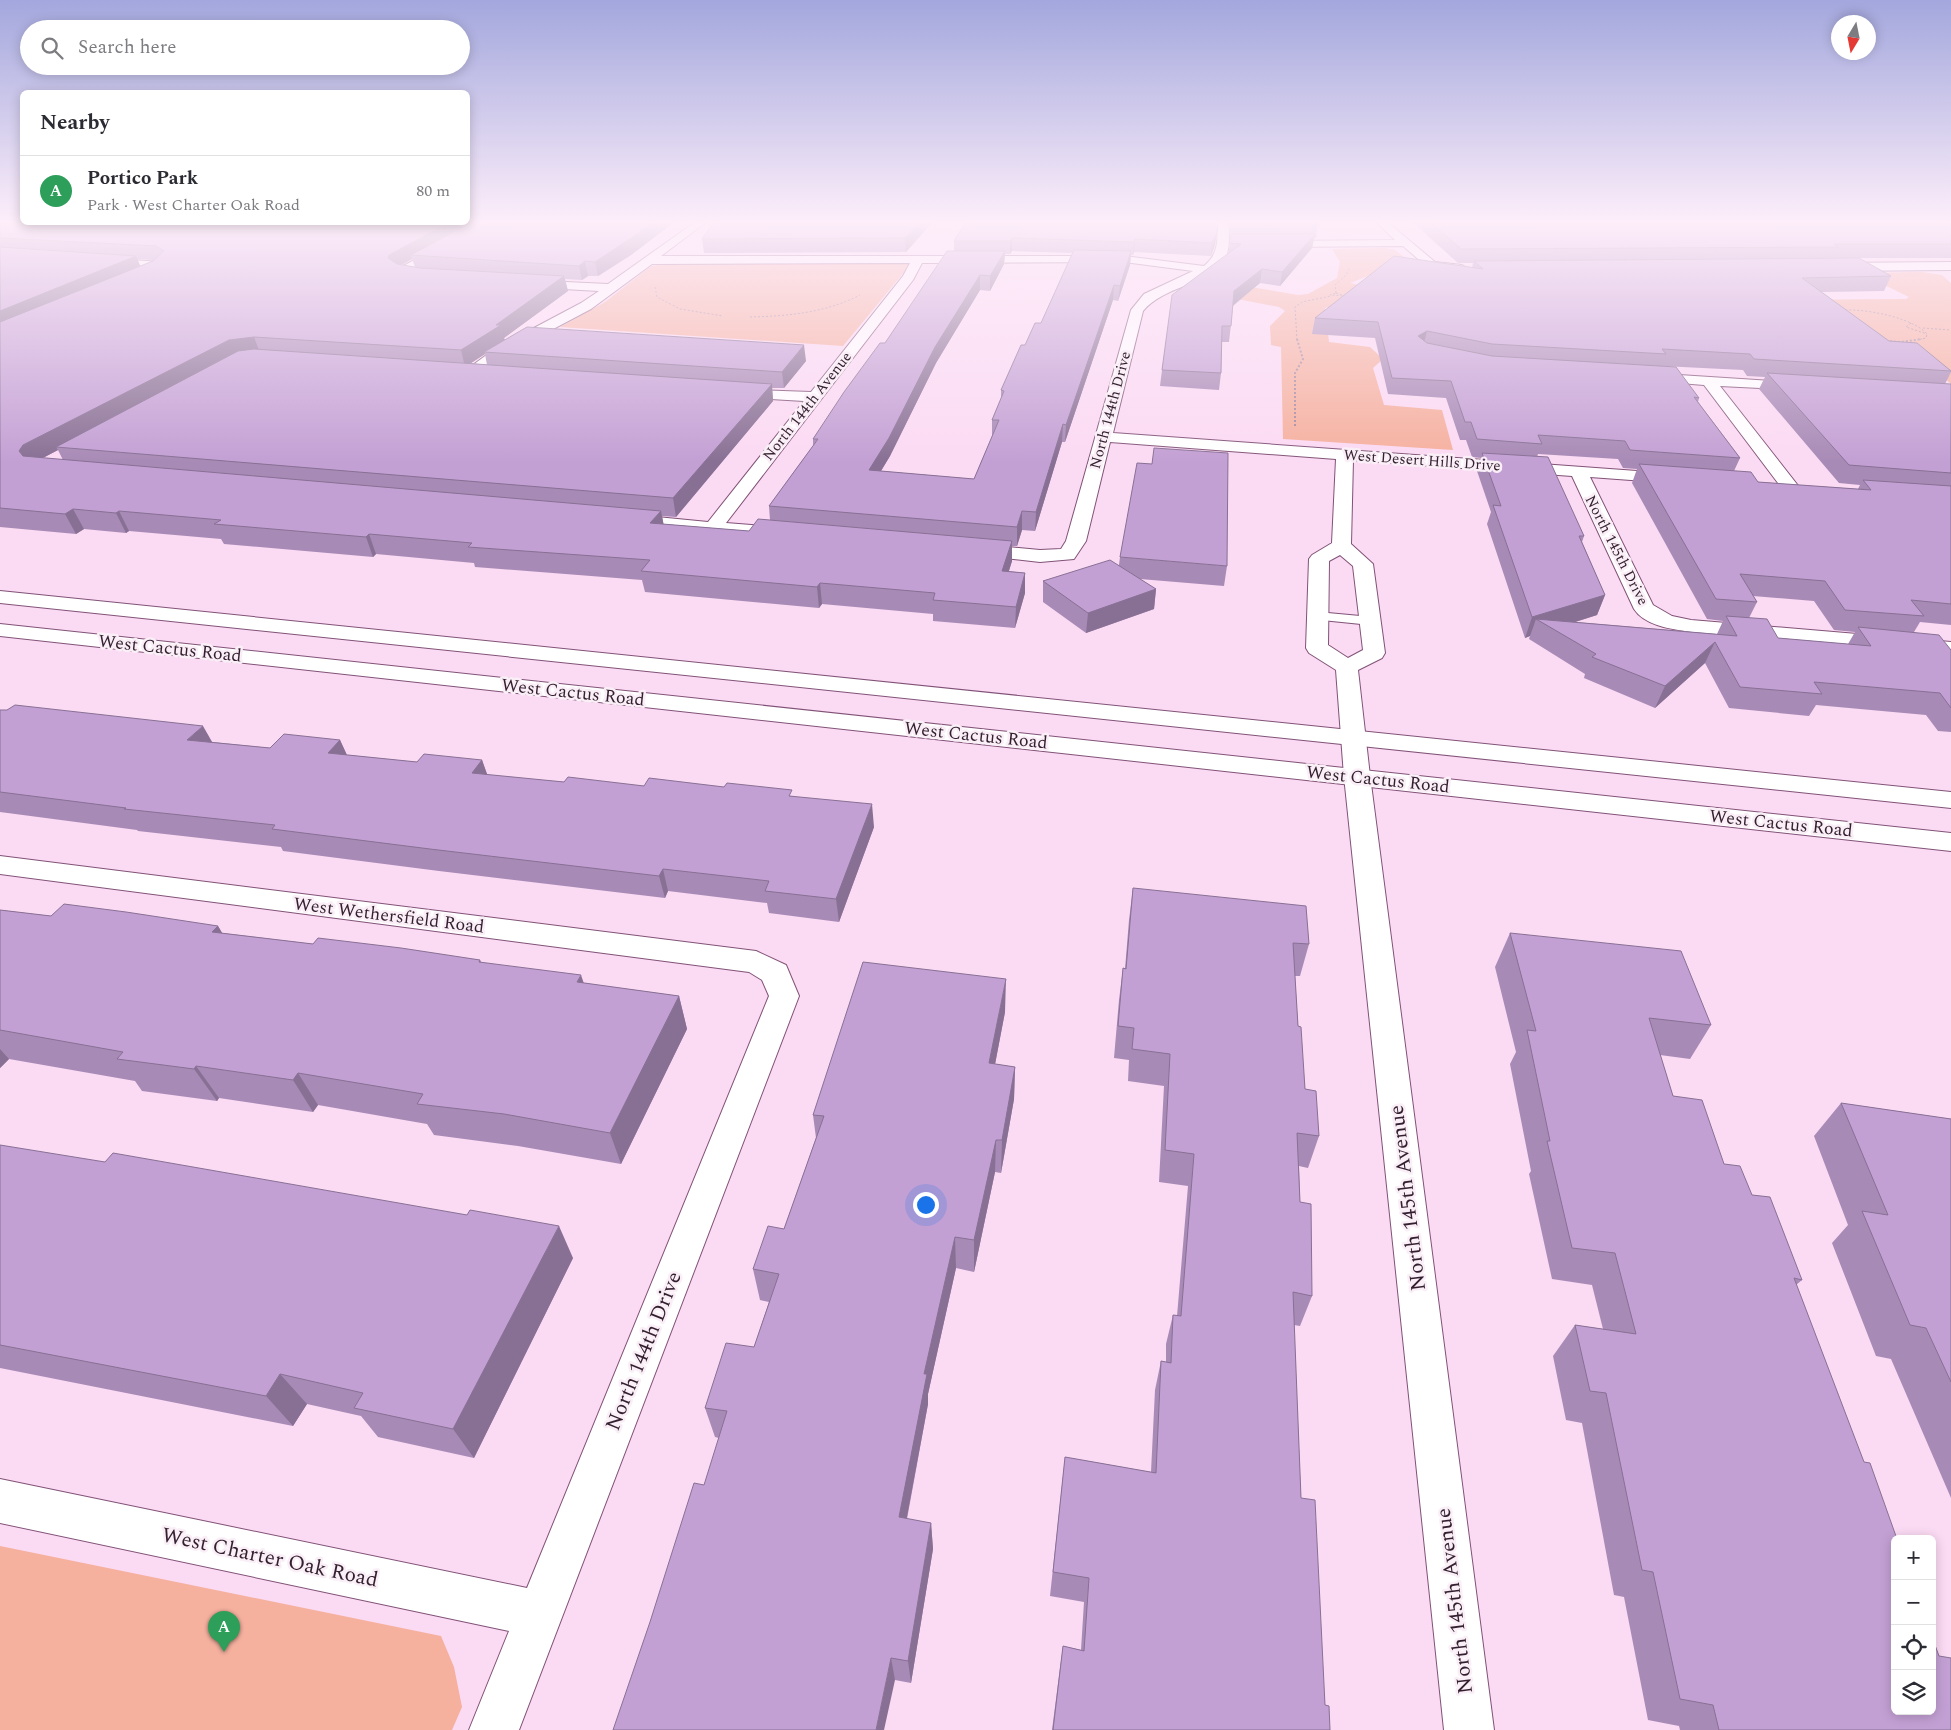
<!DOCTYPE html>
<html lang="en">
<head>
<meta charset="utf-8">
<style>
	body { margin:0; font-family:Spectral,serif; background:#f7f7f7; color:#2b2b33 }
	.controls { position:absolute; right:15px; bottom:15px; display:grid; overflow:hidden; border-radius:8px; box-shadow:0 2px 12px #0003 }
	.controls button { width:45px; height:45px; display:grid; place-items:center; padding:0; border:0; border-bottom:1px solid #e1e1e2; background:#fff; color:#2b2b33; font:25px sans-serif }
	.compass { position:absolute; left:1831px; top:15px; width:45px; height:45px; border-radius:50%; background:#fff; box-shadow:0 2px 12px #0003; rotate:190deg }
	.you { position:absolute; left:925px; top:1204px; width:18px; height:18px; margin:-12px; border:4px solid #fff; border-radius:50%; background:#1a73e8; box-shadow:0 0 0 8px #1a73e833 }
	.badge { display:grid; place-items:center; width:32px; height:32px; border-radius:50%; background:#10693c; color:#fff; font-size:16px; font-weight:700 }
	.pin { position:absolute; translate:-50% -41px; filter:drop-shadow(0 1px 2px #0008) }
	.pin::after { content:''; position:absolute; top:26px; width:18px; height:15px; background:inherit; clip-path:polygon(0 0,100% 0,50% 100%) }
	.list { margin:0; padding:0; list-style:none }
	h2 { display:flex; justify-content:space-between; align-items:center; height:65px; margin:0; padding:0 20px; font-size:21px }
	h2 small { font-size:16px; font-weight:400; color:#7c7c81 }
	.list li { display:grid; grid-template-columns:32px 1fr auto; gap:15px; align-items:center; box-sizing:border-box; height:70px; padding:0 20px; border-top:1px solid #e1e1e2 }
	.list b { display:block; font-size:19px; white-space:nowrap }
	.list p { margin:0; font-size:16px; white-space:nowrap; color:#7c7c81 }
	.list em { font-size:16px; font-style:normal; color:#7c7c81 }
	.icon { flex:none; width:28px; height:28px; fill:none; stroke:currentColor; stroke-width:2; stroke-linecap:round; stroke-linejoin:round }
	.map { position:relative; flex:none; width:1951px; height:1730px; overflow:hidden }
	.search { position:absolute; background:#fff; box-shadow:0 2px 12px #0003; left:20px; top:20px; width:450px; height:55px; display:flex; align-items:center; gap:12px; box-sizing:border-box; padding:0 18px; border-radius:28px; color:#7c7c81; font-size:19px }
	.panel { position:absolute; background:#fff; box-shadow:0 2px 12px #0003; left:20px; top:90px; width:450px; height:135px; border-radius:8px }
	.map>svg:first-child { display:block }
	.green { fill:#f5b09e }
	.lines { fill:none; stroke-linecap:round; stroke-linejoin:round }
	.lane-casing { stroke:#815277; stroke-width:2 }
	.street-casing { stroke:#815277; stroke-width:2 }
	.secondary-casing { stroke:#815277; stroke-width:2 }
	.path-far1 { stroke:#a2879c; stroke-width:1; stroke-dasharray:2 2; stroke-linecap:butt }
	.path { stroke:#a2879c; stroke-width:2; stroke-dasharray:2 2; stroke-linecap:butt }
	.lane { fill:#fff; fill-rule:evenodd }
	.street { fill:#fff; fill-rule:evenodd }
	.secondary { fill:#fff; fill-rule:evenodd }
	.wall { fill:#a88ab6; fill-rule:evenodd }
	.shaded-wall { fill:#887094 }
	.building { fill:#c3a0d4; stroke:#887094 }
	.labels { text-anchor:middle; stroke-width:5; stroke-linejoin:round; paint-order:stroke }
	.far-street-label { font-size:15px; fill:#331f2f; stroke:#faeff7 }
	.street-label { font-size:18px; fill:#331f2f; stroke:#faeff7 }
	.near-street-label { font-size:21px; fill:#331f2f; stroke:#faeff7 }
</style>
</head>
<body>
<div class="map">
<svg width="1951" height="1730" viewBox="0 0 1951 1730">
	<rect width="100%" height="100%" fill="#fbdaf3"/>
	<path class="green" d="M1385,248L1395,250L1404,257L1403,262L1350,283L1407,295L1764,300L1906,299L1909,297L1860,273L1922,272L1942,275L1951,283V384L1916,353L1328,307L1325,308L1329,342L1370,347L1383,359L1373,368L1384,405L1442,410L1453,450L1283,439L1281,347L1271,345L1270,326L1285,311L1279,307L1191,290L1209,280L1298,295L1308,294L1337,278L1340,262L1332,249Z
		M900,262L910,265L843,346L560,327L605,302L651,266L667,264Z
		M0,1546L441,1636L454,1667L462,1707L452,1730H0Z"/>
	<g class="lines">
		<defs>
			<path id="lane" d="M1317,612L1371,617L1378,621L1371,625L1312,619L1310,616Z"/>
			<path id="street" d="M488,220H500L404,274H396L394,271Z
				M698,220H709L661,256H1124L1204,266C1220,253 1217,239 1218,220H1228C1229,231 1231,252 1223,262C1204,286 1164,286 1143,311L1113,433L1678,474L1681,478L1678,482L1672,483L1590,477L1653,605L1672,616L1691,620L1951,642V656L1691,632C1672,629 1645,626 1634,609L1572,476L1353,460L1351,544L1373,564L1385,653L1382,658L1358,670L1370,776L1494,1730H1444L1344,776L1336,670L1309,653L1306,648L1309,559L1312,555L1332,543L1336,459L1110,442L1086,541L1074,559L1040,562L968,554L965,550L968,546L975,544L1040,550L1061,549L1066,541L1131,310L1144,294L1193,271L1124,262L922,263L913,280L726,523L787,528L794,530L796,534L794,538L787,540L619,524L617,520L619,516L626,514L708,522L804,401L735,397L727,392L730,389L811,392L903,276L910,263L652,264L591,309L506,354L474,376L469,377L462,373L496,348L581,303L599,291L528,287L524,286L522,283L524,280L608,284ZM1340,555L1353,566L1363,650L1348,658L1328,645L1329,561Z
				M1374,220H1385L1435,262L1462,265L1468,269L1462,273L1432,271L1403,246L1277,247L1271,244L1277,241L1395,240Z
				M101,258L162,262L168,266L162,270L97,264V260Z
				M1951,262V270L1835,271L1829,267L1835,263Z
				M1648,373L1805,383L1807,386L1800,390L1720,386L1796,483L1799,487L1796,491H1784L1704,385L1643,380L1641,377Z
				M0,856L756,951L786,965L799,996L519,1730H469L509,1631L0,1523V1479L527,1588L769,996L762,980L749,972L0,874Z"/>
			<path id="secondary" d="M0,591L1951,792V808L0,603Z
				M0,624L1951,833V851L0,636Z"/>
		</defs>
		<use href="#lane" class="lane-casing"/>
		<use href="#street" class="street-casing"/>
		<use href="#secondary" class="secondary-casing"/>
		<path class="path-far1" d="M655,287L657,297L680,309L723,316
			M1336,293L1335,285L1346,275L1350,267
			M1336,293L1345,296L1330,295Z
			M750,317C788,316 825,313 860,295
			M1911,323L1906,327L1927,334
			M1923,328L1951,330
			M1297,340L1295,307L1302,302L1331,296
			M1865,340C1845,337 1826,334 1813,317C1835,301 1910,314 1927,334L1926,338L1917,340"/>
		<path class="path" d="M1858,339L1901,342L1922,339
			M1295,426V373L1303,359L1297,339"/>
		<use href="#lane" class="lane"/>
		<use href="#street" class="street"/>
		<use href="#secondary" class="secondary"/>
	</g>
	<path class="wall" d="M0,220H677L631,255L598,276H588L582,280L565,279L568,291L504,338L505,340L806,361L784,388H772L773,401L676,517L662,516L663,524L749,531L770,520L769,506L813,446V439L954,251V241L967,220H1218L1215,245L1211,256L1134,252L1133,255H1131L1130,265L1118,301L1113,300L1065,442H1062L1035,531L1022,530L1017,546H1012V561L1009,571L1025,573V593L1015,628L933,621V614L822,604L819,608L645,592L642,580L475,567L474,563L376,554L373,557L224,544L221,539L129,531L126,533L84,529L76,534L0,527ZM1012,251L1072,253L1041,323L1001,390V399L992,420V436L974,479L881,471L890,456L936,363L980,290L990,291L1004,264L1005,254H1010ZM137,259L155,260L140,266ZM412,259L415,267L402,265ZM485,354L487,365L471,363ZM58,450L63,460L43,458Z
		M715,220H934L906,252L704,253L702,239Z
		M1229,220H1314L1318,225L1316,238H1314L1312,248L1280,286L1260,283L1233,306L1229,342H1221V373L1219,390L1160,386L1162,370L1228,254L1231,237Z
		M1410,220H1951V258H1834L1891,276L1884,291L1822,292L1889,341L1951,370V372L1945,384H1951V625L1920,622L1914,632L1951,650V732L1938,731L1926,715L1816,705L1809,716L1729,708L1705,663L1655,708L1584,678L1585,674L1529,639L1530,636L1525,638L1487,524L1491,512L1477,471L1481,458L1472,457L1466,440H1460L1446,398L1388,394L1375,338L1312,334L1315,318L1472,268L1473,263H1458ZM1662,366L1743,370L1747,376L1765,377L1759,389L1839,483L1860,485L1858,489L1758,482L1734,471L1740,458L1698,402L1699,398ZM1538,454L1618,459L1623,468L1637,469L1632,483L1707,619L1723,621L1717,634L1575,622L1597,615L1605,595L1582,542L1584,536L1537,457ZM1753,596L1814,601L1834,630L1855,632L1848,644L1778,638L1749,618L1757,602Z
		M1120,557L1227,566L1224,586L1140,579L1156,589L1154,609L1086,633L1043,602V581L1119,565Z
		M0,710L212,742L270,748L340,740L347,755L417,762L482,760L487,775L564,782L644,786L792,796L874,827L839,922L769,913L767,903L668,891L665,898L439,871L283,851L281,847L138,831L137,830L0,812Z
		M1133,888L1309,944L1300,976H1295L1298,1026L1305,1089L1319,1136L1308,1168L1299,1166L1300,1202L1312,1296L1300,1326L1294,1325L1301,1498L1325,1705L1330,1730H1052L1060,1668L1063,1646L1081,1650L1084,1602L1050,1596L1065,1457L1151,1472L1155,1390L1161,1361L1166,1362V1344L1173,1315L1177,1316L1188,1186L1159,1182L1164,1086L1128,1081L1129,1060L1114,1058L1119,1000L1123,968L1125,969L1129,920Z
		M0,910L51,916L218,926L222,933L313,944L480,960L482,963L584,983L679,996L687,1029L621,1164L518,1146L434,1135L427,1124L318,1105L313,1112L219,1098L217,1101L142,1091L135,1081L9,1059L0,1068Z
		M1510,933L1711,1025L1690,1059L1660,1055L1673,1096L1724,1164L1752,1195L1802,1280L1796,1285L1951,1730H1680L1679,1726L1648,1720L1624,1597L1614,1595L1582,1423L1566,1420L1553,1356L1575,1325L1603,1329L1592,1285L1552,1279L1529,1174L1531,1171L1510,1064L1516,1052L1495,967Z
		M1005,1012L995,1064L1015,1067L1014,1099L1001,1173L995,1172L974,1272L956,1268L928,1394V1404L907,1519L931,1523L933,1549L911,1683L895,1680L719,1438L715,1437L705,1408L754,1347L769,1302L760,1300L753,1269L784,1229L816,1138L813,1115Z
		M1841,1103L1951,1119V1498L1891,1359L1876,1356L1832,1243L1848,1225L1814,1136Z
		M0,1145L573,1258L474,1458L378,1437L361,1416L307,1404L293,1426L0,1368Z"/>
	<path class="shaded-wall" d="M468,220H485L411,255L412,259L393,269L388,258L389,255L450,222H468Z
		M657,220H677L631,255L598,276L595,262Z
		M922,220H934L906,252L905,238Z
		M1217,232L1215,245L1211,256L1212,243Z
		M1315,234L1312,248L1280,286L1282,272Z
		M1012,238V251L1010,254V241Z
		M1135,239L1134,252L1133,255L1134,242Z
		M1005,251L1004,264L990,291V276Z
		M1131,251L1130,265L1118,301L1120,286Z
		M136,256L142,270L0,330V311Z
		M585,261L588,276L582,280L579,266Z
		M1262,269L1260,283L1232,306L1234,291Z
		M980,275V290L936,363L890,456L870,489L869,470L935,347Z
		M564,276L568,291L504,338L505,341L484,352L485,354L465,367L461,350Z
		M1114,285L1113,300L1065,442L1066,425Z
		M1427,331L1423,347L1418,336Z
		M254,337L260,353L56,447L58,450L33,463L30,470L19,451L23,445L229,340Z
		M804,345L806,361L784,388L782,372Z
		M772,384L773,401L676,517L673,498Z
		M1063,424L1062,442L1035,531L1036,512Z
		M73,509L84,529L76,534L65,514Z
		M119,511L129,531L126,533L116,513Z
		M661,511L665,531L650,523Z
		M1022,511V530L1017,546V527Z
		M369,534L376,554L373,557L366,537Z
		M1012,541V561L1002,592V571Z
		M1025,573V593L1015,628L1016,607Z
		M820,583L822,604L819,608L817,587Z
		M1156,589L1154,609L1086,633L1088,613Z
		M1605,595L1597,615L1553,629L1536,619L1530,636L1525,638L1532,617Z
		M1715,642L1705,663L1655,708L1665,686Z
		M203,726L215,747L187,740Z
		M340,740L350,762L328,753Z
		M482,760L490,782L472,773Z
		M872,804L874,827L839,922L836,899Z
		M663,869L668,891L665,898L659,876Z
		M218,926L237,958L212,932Z
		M581,975L592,1007L577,982Z
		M1006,979L1005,1012L989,1096V1063Z
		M679,996L687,1029L621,1164L610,1133Z
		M0,1049L9,1059L0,1068Z
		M196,1066L219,1098L217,1101L194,1069Z
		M1015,1067L1014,1099L1001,1173L1002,1140Z
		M298,1073L318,1105L313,1112L293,1080Z
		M996,1140L995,1172L974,1272V1240Z
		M559,1226L573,1258L474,1458L453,1429Z
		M955,1237L956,1268L928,1394V1404L902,1543L899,1517L924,1374Z
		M280,1374L307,1404L293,1426L266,1396Z
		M931,1523L933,1549L911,1683L908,1661Z
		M891,1658L895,1680L884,1730H876Z"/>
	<path class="building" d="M0,220H22V222H450L389,255L388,258L397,264L420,268L564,276L496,325H501L461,350L254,337L229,340L23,445L19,451L23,456L661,511L650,523L749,531L758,519L1012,541L1002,571L1025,573L1016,607L933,600L935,593L820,583L817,587L641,571L650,560L468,547L472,543L369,534L366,537L214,524L221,520L119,511L116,513L73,509L65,514L0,508V322L153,261L164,251L156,246L0,238Z
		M476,220H657L628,240L595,262L585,261L579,266L411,255Z
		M715,220H922L905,238L702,239Z
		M967,220H1218L1217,232L1212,243L1135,239L1134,242L1012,238L1010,241H954Z
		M1232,220H1314L1318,225H1233Z
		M1428,220H1951V244H1834L1839,247L1461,249Z
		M1231,234H1315L1282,272L1262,269L1234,291L1231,326H1222L1221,373L1162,370L1172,295L1241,244L1229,243Z
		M0,247L136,256L0,311Z
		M1074,250L1131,251L1120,286L1114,285L1066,425L1063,424L1036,512L1022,511L1017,527L769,506L818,439H813L844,392L880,343H885L947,251H1005L990,276L980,275L935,347L889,438L869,470L974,479L999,420H992L1004,391L1001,390L1021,345H1025L1035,323H1041Z
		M1394,256L1483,269L1474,261L1859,258L1891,276L1802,278L1889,341L1917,343L1951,371L1754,359L1750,354L1662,349L1666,354L1492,344L1427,331L1418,336L1427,343L1492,356L1676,367L1699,398L1694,397L1740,458L1630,450L1625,441L1538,435L1542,444L1477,439L1471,422H1465L1451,381L1392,378L1378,322L1315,318Z
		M527,327L804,345L782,372L484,352Z
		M254,349L772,384L673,498L56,447L238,351Z
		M1767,373L1951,384V473L1849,465Z
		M1154,448L1228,453L1227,566L1120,557L1137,463L1152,464Z
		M1482,453L1548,457L1584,536H1579L1605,595L1532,617L1493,505L1501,506Z
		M1639,464L1751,472L1758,482L1871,490L1863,480L1951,486V604L1911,600L1924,616L1845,610L1825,581L1740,574L1757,602L1716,599Z
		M1110,560L1156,589L1088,613L1043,581Z
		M1726,616L1767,619L1778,638L1871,646L1858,627L1939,635L1951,650V708L1940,693L1814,682L1822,694L1740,687L1715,642L1665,686L1592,657L1596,654L1536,619L1737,636Z
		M15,705L203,726L187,740L270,748L284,734L340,740L328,753L417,762L424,754L482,760L472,773L564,782L568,777L644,786L649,778L724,787L727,783L792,790L789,796L872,804L836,899L765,891L769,881L663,869L659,876L430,849L272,829L275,825L124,809L126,808L0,792V710H7Z
		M1133,888L1306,906L1309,944L1293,943L1298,1026L1301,1027L1305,1089L1316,1091L1319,1136L1297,1133L1300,1202L1311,1204L1312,1296L1293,1292L1301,1498L1315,1500L1325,1705L1329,1706L1330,1730H1053L1063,1646L1084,1651L1089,1578L1053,1572L1065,1457L1156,1473L1161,1361L1171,1363L1173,1315L1181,1316L1194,1154L1165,1150L1170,1054L1132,1049L1134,1028L1118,1026L1123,968L1126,969Z
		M64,904L126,912L218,926L212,932L313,944L318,938L401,948L480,960L479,962L581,975L577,982L679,996L610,1133L504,1114L417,1104L423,1094L298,1073L293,1080L196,1066L194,1069L117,1059L123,1052L0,1030V910L51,916Z
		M1510,933L1681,951L1711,1025L1649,1018L1673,1096L1702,1100L1724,1164L1740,1166L1752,1195L1770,1197L1802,1280L1794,1278L1864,1462L1870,1463L1897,1539H1895V1711H1932V1637L1939,1656L1951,1658V1730H1719L1713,1705L1680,1699L1653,1572L1642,1570L1606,1393L1590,1391L1575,1325L1636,1334L1615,1253L1572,1248L1547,1141H1550L1527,1030L1536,1031Z
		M863,962L1006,979L989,1063L1015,1067L1002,1140H996L974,1240L955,1237L924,1374H927L899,1517L931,1523L908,1661L891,1658L876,1730H613L650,1622L694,1483L704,1485L727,1411L705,1408L726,1343L754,1347L779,1274L753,1269L768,1226L784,1229L824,1116L813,1115Z
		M1841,1103L1951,1119V1382L1926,1328L1910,1325L1862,1211L1888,1215Z
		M0,1145L105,1162L113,1153L467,1215L470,1210L559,1226L453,1429L354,1408L363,1393L280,1374L266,1396L0,1345Z"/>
	<linearGradient id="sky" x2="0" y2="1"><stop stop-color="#a3a7dd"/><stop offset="0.48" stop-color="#fdeefa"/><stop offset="1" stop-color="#fdeefa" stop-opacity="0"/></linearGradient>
	<rect width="1951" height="462" fill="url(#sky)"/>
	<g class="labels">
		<g class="far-street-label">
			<text transform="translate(807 406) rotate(-52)" y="5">North 144th Avenue</text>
			<text transform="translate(1110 410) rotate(-75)" y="5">North 144th Drive</text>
			<text transform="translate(1422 460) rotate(4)" y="5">West Desert Hills Drive</text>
			<text transform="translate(1617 550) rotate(63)" y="5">North 145th Drive</text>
		</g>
		<g class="street-label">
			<text transform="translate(170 648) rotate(6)" y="6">West Cactus Road</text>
			<text transform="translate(573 692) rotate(6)" y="6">West Cactus Road</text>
			<text transform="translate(976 735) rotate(6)" y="6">West Cactus Road</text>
			<text transform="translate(1378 779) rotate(6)" y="6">West Cactus Road</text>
			<text transform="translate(1781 823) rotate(6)" y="6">West Cactus Road</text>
			<text transform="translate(389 915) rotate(7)" y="6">West Wethersfield Road</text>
		</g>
		<g class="near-street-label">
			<text transform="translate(1407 1198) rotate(-97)" y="7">North 145th Avenue</text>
			<text transform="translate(643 1351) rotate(-68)" y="7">North 144th Drive</text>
			<text transform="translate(270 1557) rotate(12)" y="7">West Charter Oak Road</text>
			<text transform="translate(1454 1601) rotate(-97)" y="7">North 145th Avenue</text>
		</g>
	</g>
</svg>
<div class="controls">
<button>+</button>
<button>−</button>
<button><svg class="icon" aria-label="locate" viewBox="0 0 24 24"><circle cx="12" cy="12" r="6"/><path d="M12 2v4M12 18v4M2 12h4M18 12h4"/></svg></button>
<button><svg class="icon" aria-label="layers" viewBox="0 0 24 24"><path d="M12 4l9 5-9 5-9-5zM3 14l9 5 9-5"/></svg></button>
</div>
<svg class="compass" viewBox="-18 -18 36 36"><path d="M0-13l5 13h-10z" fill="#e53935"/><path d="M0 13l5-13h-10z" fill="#7c7c81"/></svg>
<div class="you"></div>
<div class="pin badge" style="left:224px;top:1652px;background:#2e9e5b">A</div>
<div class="search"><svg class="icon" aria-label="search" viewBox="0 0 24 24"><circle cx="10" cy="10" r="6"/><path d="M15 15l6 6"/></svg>Search here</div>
<section class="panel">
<h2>Nearby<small></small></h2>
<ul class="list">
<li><span class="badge" style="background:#2e9e5b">A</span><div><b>Portico Park</b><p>Park · West Charter Oak Road</p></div><em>80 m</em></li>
</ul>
</section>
</div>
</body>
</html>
